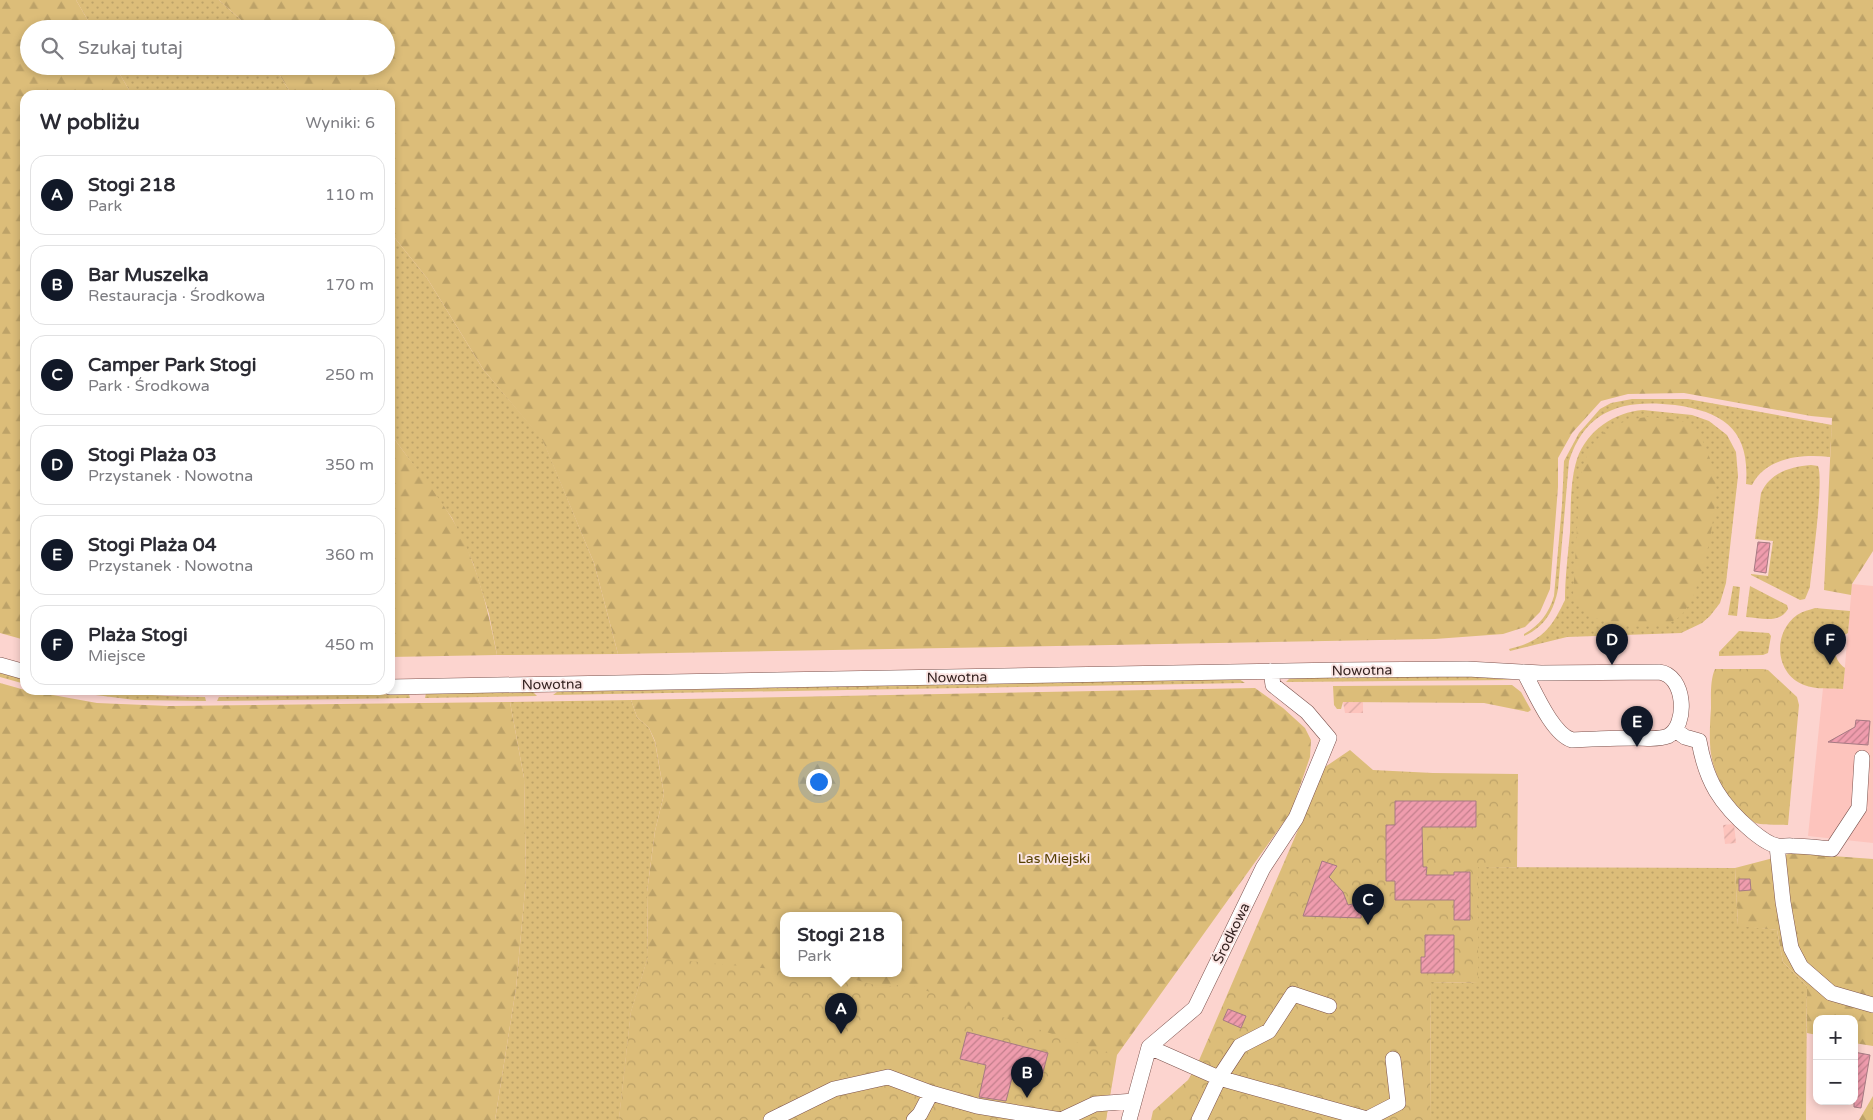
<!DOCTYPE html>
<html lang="pl">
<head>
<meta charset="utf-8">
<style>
	body { margin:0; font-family:"Varela Round",sans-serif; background:#f7f7f7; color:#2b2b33 }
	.controls { position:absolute; right:15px; bottom:15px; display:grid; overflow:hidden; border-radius:10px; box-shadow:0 2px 8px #0003 }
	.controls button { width:45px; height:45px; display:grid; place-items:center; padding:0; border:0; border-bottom:1px solid #e1e1e2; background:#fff; color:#2b2b33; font:25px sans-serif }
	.you { position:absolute; left:818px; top:781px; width:18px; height:18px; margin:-12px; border:4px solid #fff; border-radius:50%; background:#1a73e8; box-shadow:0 0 0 8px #1a73e833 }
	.badge { display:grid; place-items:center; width:32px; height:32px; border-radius:50%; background:#111827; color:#fff; font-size:16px; font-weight:700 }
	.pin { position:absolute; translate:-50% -41px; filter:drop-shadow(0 1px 2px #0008) }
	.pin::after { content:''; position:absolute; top:26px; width:18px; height:15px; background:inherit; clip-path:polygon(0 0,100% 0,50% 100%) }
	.popup { position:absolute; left:780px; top:912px; width:122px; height:65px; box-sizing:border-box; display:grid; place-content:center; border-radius:10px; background:#fff; filter:drop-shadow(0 1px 4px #0005); font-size:16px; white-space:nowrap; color:#7c7c81 }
	.popup b { font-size:19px; color:#2b2b33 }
	.popup::after { content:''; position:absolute; left:50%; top:100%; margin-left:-10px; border:10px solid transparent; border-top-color:#fff }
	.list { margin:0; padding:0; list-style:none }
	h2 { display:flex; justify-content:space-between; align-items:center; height:65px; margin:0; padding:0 20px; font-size:21px }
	h2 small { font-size:16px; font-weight:400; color:#7c7c81 }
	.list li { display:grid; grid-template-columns:32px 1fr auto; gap:15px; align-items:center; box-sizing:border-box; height:80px; margin:0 10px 10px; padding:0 10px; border:1px solid #e1e1e2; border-radius:15px }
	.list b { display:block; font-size:19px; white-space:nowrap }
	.list p { margin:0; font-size:16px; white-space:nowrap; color:#7c7c81 }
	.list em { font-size:16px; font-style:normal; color:#7c7c81 }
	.icon { flex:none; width:28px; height:28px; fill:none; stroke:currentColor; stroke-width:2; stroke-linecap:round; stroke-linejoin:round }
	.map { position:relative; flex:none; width:1873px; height:1120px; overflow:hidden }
	.search { position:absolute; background:#fff; box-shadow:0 2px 8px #0003; left:20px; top:20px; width:375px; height:55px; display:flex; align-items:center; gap:12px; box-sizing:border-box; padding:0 18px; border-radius:28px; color:#7c7c81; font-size:19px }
	.panel { position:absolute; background:#fff; box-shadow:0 2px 8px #0003; left:20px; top:90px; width:375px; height:605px; border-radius:15px }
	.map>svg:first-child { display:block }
	.built { fill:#fdc4bd }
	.industrial { fill:url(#industrial-furrows) }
	.grass { fill:url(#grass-dots) }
	.forest { fill:url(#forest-firs); fill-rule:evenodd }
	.park { fill:url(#park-crowns) }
	.building { fill:url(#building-hatch); stroke:#a77a83 }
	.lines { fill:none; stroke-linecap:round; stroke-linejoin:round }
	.minor-casing { stroke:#7c524d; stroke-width:16 }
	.minor { stroke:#fff; stroke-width:15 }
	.labels { text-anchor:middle; stroke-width:4; stroke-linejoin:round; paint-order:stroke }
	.street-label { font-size:14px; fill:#352321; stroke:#fbe6e4 }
	.park-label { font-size:14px; fill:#564001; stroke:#fbe6e4 }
</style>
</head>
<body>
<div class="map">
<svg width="1873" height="1120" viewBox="0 0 1873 1120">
	<defs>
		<pattern id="industrial-furrows" width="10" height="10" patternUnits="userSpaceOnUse" patternTransform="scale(1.25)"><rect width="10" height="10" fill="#fdc4bd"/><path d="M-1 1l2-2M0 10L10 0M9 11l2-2" fill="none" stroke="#d9a8a2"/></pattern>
		<pattern id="grass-dots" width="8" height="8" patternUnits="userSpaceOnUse" patternTransform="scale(1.25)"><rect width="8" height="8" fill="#dcbd79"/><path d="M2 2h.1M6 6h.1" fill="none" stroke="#bda268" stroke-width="1.8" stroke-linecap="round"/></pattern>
		<pattern id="forest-firs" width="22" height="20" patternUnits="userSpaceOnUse" patternTransform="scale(1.25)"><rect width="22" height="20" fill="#dcbd79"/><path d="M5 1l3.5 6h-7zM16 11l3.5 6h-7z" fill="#bda268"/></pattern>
		<pattern id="park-crowns" width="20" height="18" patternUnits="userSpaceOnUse" patternTransform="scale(1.25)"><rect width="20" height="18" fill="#dcbd79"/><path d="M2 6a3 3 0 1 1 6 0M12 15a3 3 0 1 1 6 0" fill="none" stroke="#bda268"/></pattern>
		<pattern id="building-hatch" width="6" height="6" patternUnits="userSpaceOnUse" patternTransform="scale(1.25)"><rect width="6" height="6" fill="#ef9cad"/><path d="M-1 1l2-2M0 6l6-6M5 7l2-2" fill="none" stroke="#c27f8c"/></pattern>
	</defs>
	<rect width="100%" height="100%" fill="#fcd4cf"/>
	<path class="built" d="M1852,584L1873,586V843L1808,836L1823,688L1843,689Z"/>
	<path class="industrial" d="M1343,702H1363V713H1345Z
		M1734,824L1736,843L1725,844L1723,825Z"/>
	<path class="grass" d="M76,0H219L251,29H93Z
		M115,66H274L292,95H132Z
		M390,232L427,278L483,369L543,440L594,563L618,654L497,655L489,614L473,563L452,518L390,433Z
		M1632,399H1688L1832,425L1830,457C1802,454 1766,457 1752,485L1746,484C1750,431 1725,412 1675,405C1625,399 1586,408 1569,461L1558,589C1554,610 1545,627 1524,636V634C1539,626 1549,613 1554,596L1562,505L1564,461L1579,433L1600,409L1611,403Z
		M1643,410L1692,415L1709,421L1727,435L1736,452L1738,476L1726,583L1720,603L1710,616L1702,623L1681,633L1567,637L1510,651L1509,649C1542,641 1551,629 1565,600C1565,578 1568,554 1570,532C1571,508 1570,481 1577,459C1587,430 1615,412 1643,410Z
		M1811,465L1818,466C1824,480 1812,566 1810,587L1805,599L1800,600L1751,575V574L1768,576L1773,541L1755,539L1761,493C1771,472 1790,467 1811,465Z
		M1733,586L1740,587L1737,616L1728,615Z
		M1750,586L1787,605L1788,609C1779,624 1762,618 1746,617Z
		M1815,608L1850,611L1848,633C1832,641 1831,658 1845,668L1843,689C1831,688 1816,690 1804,685C1775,674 1772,633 1797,615C1803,611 1809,610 1815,608Z
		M1739,631L1769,633L1771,636L1768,653L1763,655L1719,656V652Z
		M0,673L25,679V684L0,677Z
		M1421,676H1469L1513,680L1286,682L1290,678Z
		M1218,679H1239L1245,683L553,695L557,692Z
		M56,690C106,690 155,697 205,697L206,701L135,700Z
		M533,692L537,696L425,698L426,693Z
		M409,694L410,698L217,701L219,697Z
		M631,700L637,717L649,728L655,742L664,794L655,831L647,892L648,957L631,1012L619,1120H495L516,988L526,880L524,778L510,702Z
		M1478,867L1735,868L1738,925L1777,930L1783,962L1807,986L1806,1120H1430L1431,982L1478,983Z"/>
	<path class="forest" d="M0,0H76L93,29H29V66H115L132,95H25V640L0,633Z
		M219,0H1873V551L1852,584L1851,595L1824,590L1832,418L1811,416L1684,393L1628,394L1601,401L1572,433L1558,458V487L1550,589L1540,612L1525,627L1503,634L1435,639L618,654L594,563L543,441L483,369L427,278L390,232V95H292L274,66H386V29H251Z
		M1647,417C1662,419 1683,417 1694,428C1703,436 1713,465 1715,477C1720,503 1701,603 1678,618C1664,628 1639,627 1622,625C1601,623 1584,615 1573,596L1580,478C1589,438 1607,422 1647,417Z
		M390,433C410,461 433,488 451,517C476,558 488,609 497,655L390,657Z
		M0,683L25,690L97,703L169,706L510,702L524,778L526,880L516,988L495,1120H0Z
		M1512,685L1521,692L1531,710L1528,712L1484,703L1343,702L1341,709H1337L1334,705L1333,686Z
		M1255,688L1283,708L1305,728L1311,740L1310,757L1291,812L1117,1055L1106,1120H619L631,1012L648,957L647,892L655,831L664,794L655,741L649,728L637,717L631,700ZM784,915H898V973H784Z
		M1792,853L1873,859V1046L1854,1043V1019H1817V1035L1807,1033V986L1783,962L1777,930L1738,926L1735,868Z
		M1873,1096V1120H1859Z"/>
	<path class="park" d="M1715,669H1763L1768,670L1797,697L1799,705L1788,825C1780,824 1759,826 1754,822C1732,807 1715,780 1711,754C1709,739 1710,723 1711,708C1711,696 1710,680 1715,669Z
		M1350,750L1373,770L1433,773L1518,774L1517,867H1478V983L1431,982L1430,1120H1151L1153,1111L1188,1080L1197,1065L1325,767Z
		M648,957L783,970L784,973H810L841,976L883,987L907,984L1116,1056L1106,1120H619L631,1012Z"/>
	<path class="building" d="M1758,542L1770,543L1766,573L1754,571Z
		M1856,720L1870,721L1868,745L1828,742L1855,727Z
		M1395,801H1476V827H1422L1423,867H1427L1426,875H1454V872H1470V920H1454V900H1395V881H1386V825H1395Z
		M1322,861L1337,866L1329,877L1343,892L1348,905L1362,902L1361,918L1303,916Z
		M1739,879H1750L1751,890L1739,891Z
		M1425,935H1454V973H1421V957H1425Z
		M1228,1009L1246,1016L1241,1028L1223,1020Z
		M967,1032L1048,1053L1041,1080L1013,1074L1006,1101L979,1097L986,1065L960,1059Z
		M1854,1052L1870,1055L1861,1108L1854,1107Z"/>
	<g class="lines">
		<defs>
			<path id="minor" d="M0,665L25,672
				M390,687L1341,670L1467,669L1541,673L1659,672C1686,675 1688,726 1668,736C1659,740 1646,738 1637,738C1615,738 1593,739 1572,740C1552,734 1534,690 1524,672
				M1675,730L1685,737L1699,741C1706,781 1720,804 1752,831C1758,836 1769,845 1778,846C1783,847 1788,845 1793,846C1806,846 1819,848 1832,849L1859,808L1862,758
				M1777,846L1783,902L1791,948L1801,967L1831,993L1873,1005
				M1149,1047L1219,1078L1367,1119L1398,1103L1393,1059
				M771,1120L834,1089L888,1077L931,1093L977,1106L1061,1120
				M914,1120L920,1114L931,1093
				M1061,1120L1095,1104L1134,1101
				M1129,1120L1149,1047L1195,1008L1263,868L1296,818L1329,738L1307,712L1273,685L1271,671
				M1199,1120L1219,1078L1240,1046L1269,1031L1293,994L1329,1006"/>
		</defs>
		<use href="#minor" class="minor-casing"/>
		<use href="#minor" class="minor"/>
	</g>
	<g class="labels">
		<g class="street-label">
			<text transform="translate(1362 670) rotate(-1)" y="5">Nowotna</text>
			<text transform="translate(957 677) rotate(-1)" y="5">Nowotna</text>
			<text transform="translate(552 684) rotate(-1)" y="5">Nowotna</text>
			<text transform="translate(1231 933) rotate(-64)" y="5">Środkowa</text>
		</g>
		<g class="park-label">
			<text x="1054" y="863">Las Miejski</text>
		</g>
	</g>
</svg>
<div class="controls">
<button>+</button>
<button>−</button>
</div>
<div class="you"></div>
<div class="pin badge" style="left:841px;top:1034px">A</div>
<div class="popup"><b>Stogi 218</b>Park</div>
<div class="pin badge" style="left:1027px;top:1098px">B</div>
<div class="pin badge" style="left:1368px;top:925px">C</div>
<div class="pin badge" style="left:1612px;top:665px">D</div>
<div class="pin badge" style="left:1637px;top:747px">E</div>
<div class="pin badge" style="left:1830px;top:665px">F</div>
<div class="search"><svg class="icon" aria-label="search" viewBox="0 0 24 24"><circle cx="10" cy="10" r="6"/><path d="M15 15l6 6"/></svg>Szukaj tutaj</div>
<section class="panel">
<h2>W pobliżu<small>Wyniki: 6</small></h2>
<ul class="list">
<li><span class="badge">A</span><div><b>Stogi 218</b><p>Park</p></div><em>110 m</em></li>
<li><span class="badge">B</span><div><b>Bar Muszelka</b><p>Restauracja · Środkowa</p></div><em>170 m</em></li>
<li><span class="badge">C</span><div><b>Camper Park Stogi</b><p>Park · Środkowa</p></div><em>250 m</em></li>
<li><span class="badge">D</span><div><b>Stogi Plaża 03</b><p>Przystanek · Nowotna</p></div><em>350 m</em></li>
<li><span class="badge">E</span><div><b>Stogi Plaża 04</b><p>Przystanek · Nowotna</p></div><em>360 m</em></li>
<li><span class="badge">F</span><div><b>Plaża Stogi</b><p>Miejsce</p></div><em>450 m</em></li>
</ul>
</section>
</div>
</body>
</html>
